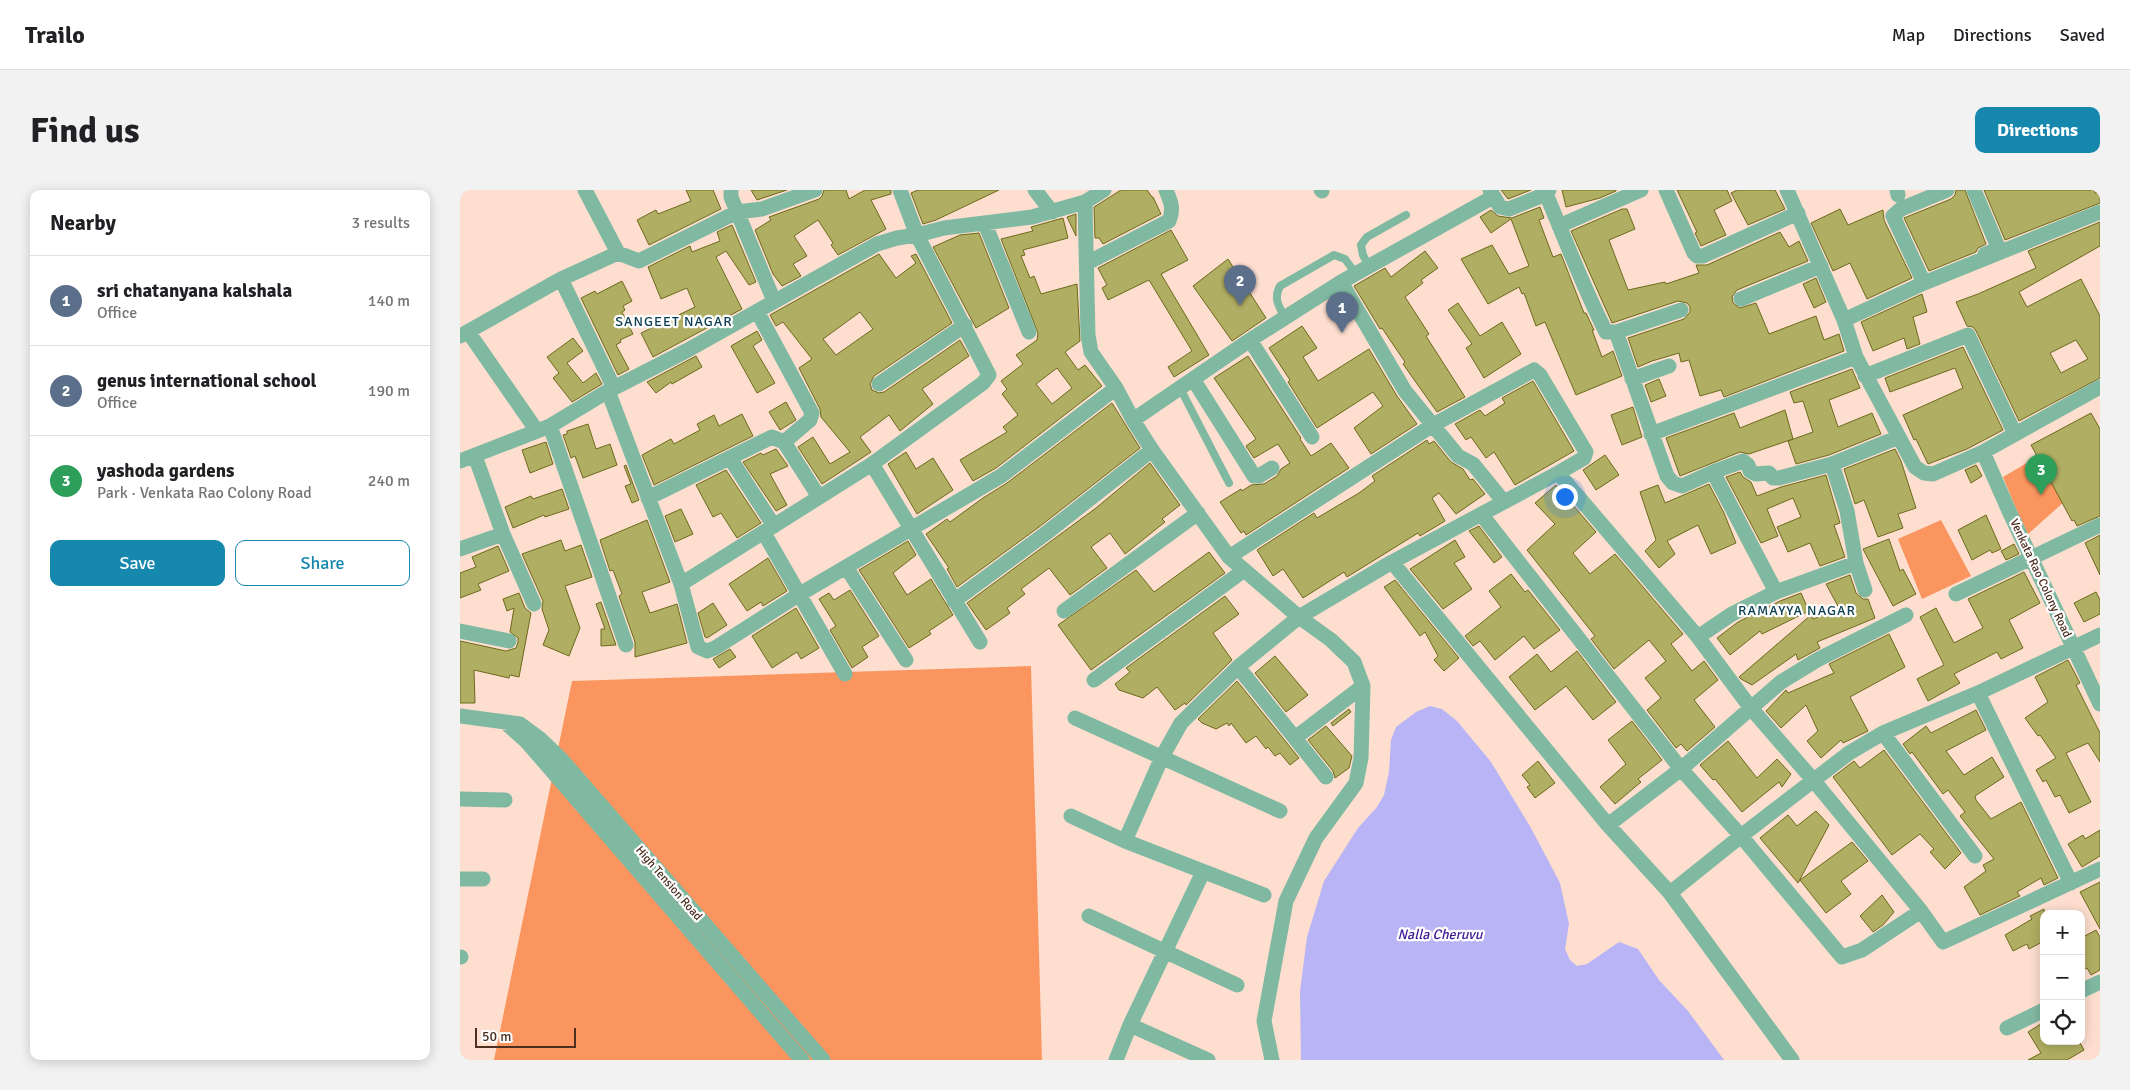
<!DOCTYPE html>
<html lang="en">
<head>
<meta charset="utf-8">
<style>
	body { margin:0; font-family:Signika,sans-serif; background:#f2f2f2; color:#202124 }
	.controls { position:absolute; right:15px; bottom:15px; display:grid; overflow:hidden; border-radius:10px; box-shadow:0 2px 12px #0003 }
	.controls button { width:45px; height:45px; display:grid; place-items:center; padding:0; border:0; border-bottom:1px solid #e0e0e0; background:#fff; color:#202124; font:25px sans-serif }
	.scale { position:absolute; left:15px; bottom:12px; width:101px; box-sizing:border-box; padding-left:5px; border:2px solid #4c2f20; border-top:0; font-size:14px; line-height:18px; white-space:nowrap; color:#4c2f20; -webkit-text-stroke:4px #fff; paint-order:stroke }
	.you { position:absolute; left:1104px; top:306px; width:18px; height:18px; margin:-12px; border:4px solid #fff; border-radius:50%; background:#1a73e8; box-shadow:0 0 0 8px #1a73e833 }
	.badge { display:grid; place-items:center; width:32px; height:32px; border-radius:50%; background:#1687ad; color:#fff; font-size:16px; font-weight:700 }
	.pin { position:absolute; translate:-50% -41px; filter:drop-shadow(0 1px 2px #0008) }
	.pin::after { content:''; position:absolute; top:26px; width:18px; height:15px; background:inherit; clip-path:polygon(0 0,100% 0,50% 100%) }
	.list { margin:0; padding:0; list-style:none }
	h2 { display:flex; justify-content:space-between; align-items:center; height:65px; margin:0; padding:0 20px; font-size:21px }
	h2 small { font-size:16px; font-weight:400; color:#757577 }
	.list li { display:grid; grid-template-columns:32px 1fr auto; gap:15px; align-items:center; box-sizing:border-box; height:90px; padding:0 20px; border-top:1px solid #e0e0e0 }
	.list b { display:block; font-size:19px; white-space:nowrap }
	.list p { margin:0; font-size:16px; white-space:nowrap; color:#757577 }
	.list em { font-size:16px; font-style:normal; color:#757577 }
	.actions { display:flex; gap:10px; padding:15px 20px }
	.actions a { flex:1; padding:11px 0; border:1px solid #1687ad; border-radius:10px; text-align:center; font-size:18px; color:#1687ad }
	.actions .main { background:#1687ad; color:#fff }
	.icon { flex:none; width:28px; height:28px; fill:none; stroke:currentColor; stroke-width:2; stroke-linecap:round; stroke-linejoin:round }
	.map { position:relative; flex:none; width:1640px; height:870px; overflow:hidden; border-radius:10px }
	header { display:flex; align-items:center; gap:30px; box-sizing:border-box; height:70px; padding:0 25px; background:#fff; border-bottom:1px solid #e0e0e0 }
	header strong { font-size:24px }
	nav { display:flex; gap:28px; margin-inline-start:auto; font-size:18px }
	.intro { display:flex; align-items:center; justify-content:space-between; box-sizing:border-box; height:120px; padding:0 30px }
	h1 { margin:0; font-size:35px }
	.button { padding:12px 22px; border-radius:10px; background:#1687ad; color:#fff; font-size:18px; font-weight:700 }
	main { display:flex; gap:30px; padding:0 30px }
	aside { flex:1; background:#fff; border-radius:10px; box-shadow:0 2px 12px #0003 }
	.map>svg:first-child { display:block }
	.green { fill:#fb955f }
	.water { fill:#b8b4f5 }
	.building { fill:#b0ae63; stroke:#6d6a1b; fill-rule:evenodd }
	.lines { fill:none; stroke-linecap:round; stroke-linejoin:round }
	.lane { stroke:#80b9a2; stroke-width:8 }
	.street { stroke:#80b9a2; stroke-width:15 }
	.labels { text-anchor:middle; stroke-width:4.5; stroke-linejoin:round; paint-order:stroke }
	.street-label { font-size:12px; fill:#4c2f20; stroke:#fff }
	.neighbourhood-label { font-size:14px; letter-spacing:1px; fill:#0b3e50; stroke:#fff }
	.water-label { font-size:14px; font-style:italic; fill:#401a96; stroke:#fff }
</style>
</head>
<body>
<header>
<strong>Trailo</strong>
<nav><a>Map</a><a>Directions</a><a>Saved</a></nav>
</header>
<div class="intro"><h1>Find us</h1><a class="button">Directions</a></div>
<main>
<aside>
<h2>Nearby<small>3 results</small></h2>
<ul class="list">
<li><span class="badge" style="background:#5c6f8a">1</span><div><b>sri chatanyana kalshala</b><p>Office</p></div><em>140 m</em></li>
<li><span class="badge" style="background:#5c6f8a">2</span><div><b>genus international school</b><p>Office</p></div><em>190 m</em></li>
<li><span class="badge" style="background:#2e9e5b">3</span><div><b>yashoda gardens</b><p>Park · Venkata Rao Colony Road</p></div><em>240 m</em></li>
</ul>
<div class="actions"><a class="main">Save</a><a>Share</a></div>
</aside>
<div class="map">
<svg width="1640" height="870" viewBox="0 0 1640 870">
	<rect width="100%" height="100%" fill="#fddecf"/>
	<path class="green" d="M1582,264L1614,303L1567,345L1543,287Z
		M1481,330L1511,386L1462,409L1438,349Z
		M571,476L582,870H34L112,491Z"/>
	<path class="water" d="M970,516L982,519L997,531L1031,572L1071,638L1100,693L1109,734L1105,759L1110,770L1117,776L1127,774L1159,752L1178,759L1199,790L1228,821L1264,870H841L840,801L847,747L864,691L898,638L917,617L924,605L929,582L931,550L936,537L956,522Z"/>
	<path class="building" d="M226,0H253L261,19L189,55L177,30L196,20L198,24L231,11Z
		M291,0H327L297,10Z
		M364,0H386L389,9L405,0H431V4L411,10L426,39L378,65L371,55L373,53L358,30L334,46L347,66L333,74L341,86L322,96L313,84L295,40L311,30L309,27L359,9L362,6Z
		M458,0H539L476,30L463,34L451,3Z
		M661,0H687L692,7H693L701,24L643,54L639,48H635L634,17Z
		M1041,0H1071L1048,9Z
		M1102,0H1156V1L1140,8L1106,17Z
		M1217,0H1267L1272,11L1254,20L1266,45L1241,56L1235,43L1237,42Z
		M1277,0H1315L1325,19L1288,35L1271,3Z
		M1496,0H1505L1526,54L1518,58L1516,62L1469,81L1444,28L1491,9L1495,5Z
		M1524,0H1634L1635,3L1640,2V13L1545,50Z
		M1080,17L1084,28L1079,30L1093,67L1101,64L1124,123H1126L1134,140H1132L1142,167L1153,161L1162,186L1116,205L1085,132L1076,136L1064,103L1062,104L1059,97L1028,114L1001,69L1032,55L1049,84L1069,76L1051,29L1031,43L1020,27L1031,20L1038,26L1052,28Z
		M1162,19H1167L1175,39L1149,50L1168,100L1205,92L1206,94L1239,83L1236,75H1247L1320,42L1329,57L1339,51L1348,71L1277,100L1272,107L1273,113L1280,118L1296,113L1309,144L1356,126L1364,150L1379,144L1384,161L1264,207L1261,200L1240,206L1229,170L1221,172L1219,163L1192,171L1178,177L1168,148L1224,129L1230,122V117L1227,113L1218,111L1152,133L1111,41Z
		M1380,19L1388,35L1423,20L1424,30L1452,88L1407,109L1390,73L1373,81L1351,33Z
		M616,24V46L607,27Z
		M603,28L608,48L563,60L565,65L561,66L570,88L574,86L581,104L617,94L620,151L605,162L618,180L625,175L642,196L536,278L513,291L500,270L547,242L543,237L558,225L542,204L547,199L541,191L563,174L556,165L577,150L578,143L541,49L573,41L571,37ZM597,178L612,198L592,214L576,194Z
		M1640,32V56L1559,102L1567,117L1621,89L1640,126V188L1559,231L1516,141L1513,137L1507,136L1496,112L1518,104L1576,78L1568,61ZM1616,150L1628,169L1601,183L1590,163Z
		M272,35L296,92L289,95L266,61L256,67L282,119L193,167L181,143L235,117L227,98L201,109L188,77L230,56L232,62L260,51L257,42Z
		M711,40L728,70L701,84L749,165L714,187L708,177L732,161L689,90L648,110L642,98L647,95L638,78Z
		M519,43L549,118L516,138L473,57L500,45Z
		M965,61L978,78L961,90L963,93L945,107L969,144L966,146L1005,207L977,222L943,174L945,172L928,147L922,138L920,139L894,96L925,78L931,87Z
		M419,64L436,88L456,73L451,66L456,64L492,133L414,186L410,194L412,200L419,203L424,202L500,150L509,166L462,199L473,214L440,241L429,225L400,247L411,262L362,294L338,257L353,247L370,274L390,262L361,227L360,219L339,178L352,169L323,132L316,136L310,125ZM400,122L413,139L376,165L363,149Z
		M768,69L806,128L772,151L733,96Z
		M1356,88L1366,112L1354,118L1343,94Z
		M162,91L172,111L163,116L165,120L162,122L173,144L160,150L161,152L156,155L169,179L158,185L121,108L135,101L137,104Z
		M1462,104L1467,122L1453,127L1460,154L1447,159L1444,148L1413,161L1401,132Z
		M882,112L892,129L883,136L872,118Z
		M998,113L1020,146L1042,132L1061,164L1024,188L1006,158L1012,154L988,120Z
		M842,136L857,158L843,167L858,191L909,159L937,206L957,234L911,264L894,238L923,216L913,202L857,238L828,192L830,190L809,158Z
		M297,141L302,150L293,156L315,193L297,203L271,156Z
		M113,148L123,161L107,173L123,193L136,183L142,194L112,212L93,188L99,183L87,167Z
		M1503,157L1543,240L1507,259L1468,274L1456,249L1454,250L1443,225L1503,198L1495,178L1430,202L1425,188Z
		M236,166L242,177L212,194L211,192L196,203L187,192Z
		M788,166L841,248L840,249L851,266L871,253L889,278L786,345L784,341L781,343L760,312L781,299L782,301L791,295L804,294L817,286L821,279L830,273L818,254L794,268L786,256L796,249L754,188Z
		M1392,179L1400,198L1369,210L1378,237L1412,223L1421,244L1369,265L1336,274L1328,251L1353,242L1343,211L1334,213L1330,202Z
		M1199,189L1206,206L1191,212L1185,195Z
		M1073,191L1114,261L1055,295L1034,262L1026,268L1011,247L1006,250L995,234L1020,220L1025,226L1045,213L1042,208Z
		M326,212L336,230L320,240L309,222Z
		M652,213L680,258L579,337L497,397L487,379L489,378L466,344L487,329L490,332L523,308L547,293Z
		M1173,217L1182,247L1162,255L1151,225Z
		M1325,220L1333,249L1289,264L1280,262L1220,286L1206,248L1274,223L1280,238Z
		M1631,223L1640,239V326L1617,336L1614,330L1612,331L1571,255Z
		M282,224L293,246L194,295L182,265L211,249L214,254L240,240L237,234L254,225L259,236Z
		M128,234L136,259L150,254L157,275L123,288L115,266L111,268L103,245L107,244V241Z
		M967,250L969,254L974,251L991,272L1003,279L1010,290L1013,289L1025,304L996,324L979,303L972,308L985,331L960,346L958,343L887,387L884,382L843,408L823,379L813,386L797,360L854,323L857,328L899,303L915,291L912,286Z
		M86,252L93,274L70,283L62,260Z
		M316,259L328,276L310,284L327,315L316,321L283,272L301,263L303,265Z
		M1435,259L1441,271L1456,318L1438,324L1443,338L1418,347L1404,310L1395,314L1384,279Z
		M446,262L456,279L473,268L493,300L457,324L428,274Z
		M1145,265L1159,285L1136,300L1123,280Z
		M690,273L720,315L702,329L705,332L665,364L650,343L631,357L647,378L610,405L589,378L561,399L565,404L547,418L550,423L526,440L507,413L636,318Z
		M166,275L179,310L172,313L165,296L171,294L164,276Z
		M1516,275L1522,286L1511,293L1505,280Z
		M266,280L301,333L277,348L261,323L253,327L236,295Z
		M1280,282L1283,287L1291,292L1297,306L1321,297L1366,285L1380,333L1374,335L1385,367L1360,376L1350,353L1328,362L1317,337L1341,327L1333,308L1307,319L1318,346L1301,353L1266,287Z
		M1249,294L1264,323L1276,353L1251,364L1238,335L1207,351L1215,364L1199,378L1185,361L1196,350L1180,302L1198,295L1205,313Z
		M1096,295L1136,342L1113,363L1130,384L1155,364L1223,444L1211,454L1232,481L1244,471L1258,490L1234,510L1255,537L1227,561L1221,554L1216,558L1187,520L1201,508L1185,488L1206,471L1189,450L1154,479L1131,449L1135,446L1067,360L1095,334L1075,313Z
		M102,299L109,319L85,327L84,325L53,338L45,317L71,306L73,309Z
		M221,319L233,344L215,352L205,326Z
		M1526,325L1541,359L1532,363L1530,360L1512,370L1498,340Z
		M187,330L210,392L182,402L190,423L217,414L227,453L175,467V452L159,406L162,404L153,380L150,381L140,350Z
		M1019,336L1042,367L1034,373L1009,341Z
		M1640,345V385L1625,353Z
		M1429,349L1440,381L1443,379L1456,404L1433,416L1403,359Z
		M101,350L105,361L121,355L132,387L105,396L120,438L109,466L83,455L89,440L82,419L83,411L62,364Z
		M995,350L1005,367L994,373L1012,399L983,419L950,379Z
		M448,351L456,365L433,383L447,405L471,389L493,425L469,441L471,444L449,458L399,380Z
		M1554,354L1559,364L1546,370L1541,361Z
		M38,356L49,381L18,394L21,400L0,408V383L16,377L12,367Z
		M749,362L765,383L631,480L598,435L676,380L694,402Z
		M308,368L327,401L303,416L301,412L287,421L269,394Z
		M1564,382L1580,413L1549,430L1563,458L1541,469L1537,462L1494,484L1500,493L1468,511L1457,489L1484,475L1460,427L1476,418L1494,453L1523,438L1508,409Z
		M1051,384L1065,402L1068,400L1100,440L1074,459L1064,446L1035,470L1020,451L1013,456L1005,446L1041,417L1029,401Z
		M1390,385L1396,403L1403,409H1408L1415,428L1357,452L1360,458L1338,470L1336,464L1292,495L1281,489L1279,487L1351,425L1353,429L1379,418L1366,394Z
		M935,390L999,468L984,481L974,470L978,466L965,442L960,446L924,397Z
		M390,400L419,446L402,457L408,467L392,478L370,440L376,436L359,409L369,403L374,410Z
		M1636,402L1640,410V424L1624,432L1614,413Z
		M59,403L65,418L71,423L59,487L50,485L49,488L14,480L15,513H0V451L46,461L56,458L58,452V448L50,442L54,418L47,421L43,409Z
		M1341,403L1349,421L1302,444L1300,441L1270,465L1257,448L1278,432L1320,411Z
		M765,406L779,424L753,443L772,470L726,515L725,513L715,520L697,497L683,508L659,500L655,494L670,482L666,478Z
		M141,412L156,455L141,456V439H145L136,414Z
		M253,413L267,435L247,448L245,447L238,423Z
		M336,418L359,458L341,469L337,462L312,478L292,446Z
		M1429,444L1445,477L1390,507L1408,541L1383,553L1381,550L1361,568L1347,551L1358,541L1346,515L1321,538L1306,521L1326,500L1328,503L1374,483L1369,474Z
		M270,459L276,467L259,478L253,469Z
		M1117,461L1156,512L1133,530L1106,496L1075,520L1049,487L1077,464L1091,482Z
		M815,466L848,505L826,522L795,483Z
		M1608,470L1620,493L1616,495L1640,543V572L1628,553L1606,563L1631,612L1609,623L1600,605L1595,607L1586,590L1583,592L1576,580L1596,568L1580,545L1578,546L1565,528L1588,512L1575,487Z
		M777,491L839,568L830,575L820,563L815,566L808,557L806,559L796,546L786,553L771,533L769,536L767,533L756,539L742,533L738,529Z
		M889,519L891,522L873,536L871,533Z
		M1516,520L1526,540L1486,561L1504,585L1532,567L1544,587L1515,606L1516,610L1531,629L1561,612L1598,688L1584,695L1581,688L1557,702L1560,706L1520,725L1504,697L1526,681L1523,675L1534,669L1500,626L1505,622L1488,600L1483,604L1452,562L1450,564L1443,554L1466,536L1471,543Z
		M1172,531L1202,570L1178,589L1181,592L1155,614L1140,597L1166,574L1148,550Z
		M866,536L892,566L889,578L875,588L873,581L848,550Z
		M1268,551L1297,588L1317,569L1331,584L1322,597L1319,592L1282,622L1255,589L1253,590L1240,575Z
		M1424,560L1501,663L1485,679L1470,662L1474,659L1460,644L1432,665L1373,587L1394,571L1400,578Z
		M1078,571L1095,593L1075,608L1067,597L1070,595L1062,585Z
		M1356,621L1369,635L1338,693L1300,648L1328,625L1337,636Z
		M1640,640V666L1622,677L1608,654L1623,645L1625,649Z
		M1392,652L1408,671L1381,691L1391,704L1366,723L1340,690Z
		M1640,692V739L1620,702Z
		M1422,705L1434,722L1423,735L1413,742L1400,726Z
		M1584,719V751L1569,759L1567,754L1553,761L1545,745L1572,729L1570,726Z
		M1636,740L1640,747V780L1631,785L1627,778L1621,781V748Z
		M1584,832V851H1619L1624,860L1607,870H1568L1581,863L1568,842Z"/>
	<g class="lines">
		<path class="lane" d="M909,77L903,65L901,55L907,47L946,25
			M825,128C819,116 813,109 820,96L874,65L885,69L896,84
			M720,198L769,293"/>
		<path class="street" d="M271,0V7L314,111
			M440,0L457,45L529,185L523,193L412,274L221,394L238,457L247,461L255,458L340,404L541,286L656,198
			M575,0L592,22
			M861,0L862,1
			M1030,0L1040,17L1049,19L1086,4L1089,0
			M1206,0L1234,63L1237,66H1243L1338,23
			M1327,0L1384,130L1396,167L1455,277L1464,283L1473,284L1523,262L1640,197
			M1437,0L1438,5
			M1514,0L1538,57L1536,60L1525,64
			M1086,4C1106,51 1123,97 1146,142H1156L1207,286L1213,293L1222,296L1253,282L1316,402
			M625,12L628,145L631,162L656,198L673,230L790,150L881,92L1033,7
			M525,34L569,142
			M1099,36L1181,0
			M158,63L179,71L277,22L302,19L355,0
			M627,73L709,31C714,19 711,12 706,0
			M101,89L154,198
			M881,92L945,201L998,266L1013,274L1044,312
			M1464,93L1433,26L1441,19L1487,0
			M1281,109L1361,76
			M297,121L352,223L350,230L324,252
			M1384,130L1464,93L1640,22
			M1156,142L1221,120
			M9,143L77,241
			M0,146L101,89L158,63L125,0
			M790,150L852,247
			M1405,186L1508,145L1555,244
			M733,189L794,286H799L812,278
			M1172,189L1209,176
			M419,194L505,135
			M148,201L221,394
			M673,230L692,260L769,367L839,427L871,450L894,472L903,496L901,568L896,593L856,648L826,711L804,831L812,870
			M90,236L166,455
			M1191,244L1396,167
			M1523,262L1549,321L1640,514
			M270,268L314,336
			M0,271L90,236L148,201L228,160L417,54L437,48L457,45L484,38L572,27L625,12L644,0
			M412,274L520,452
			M1253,282L1283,271L1288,275L1290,281L1296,284L1309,283L1313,288H1319L1372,274
			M188,308L312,247L324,252L359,307
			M1021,324L1221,579L1281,646L1389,563L1423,543L1518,503L1640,445
			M304,343L385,484
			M43,344L74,414
			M0,359L43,344L15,266
			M769,367L973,235L1074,180L1080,185L1126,262L1124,268L1098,283
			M932,372L1148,635L1210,703L1281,646L1382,767L1402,760L1461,721
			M386,377L446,470
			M1405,400L1396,373L1387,321L1372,274L1439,247
			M1496,404L1640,335
			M494,411L585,344L692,260
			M604,421L738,323
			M0,441L49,451
			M1238,447L1272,424L1316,402L1396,373
			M634,490L783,381
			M1518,503L1611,693
			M0,526L60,534L79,548L101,569L363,870
			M615,528L820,621
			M48,535L67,552L342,870
			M1423,543L1515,666
			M835,548L903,496
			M866,587L778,477L839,427L932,372L1098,283L1238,447L1290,517L1354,591L1461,721L1483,752L1640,679
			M0,609L45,610
			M611,626L665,651L804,705
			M1148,635L1221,579L1321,492L1357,470L1446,425
			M665,651L702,567L721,533L778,477
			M0,689H23
			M1210,703L1332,870
			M629,726L777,795
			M0,767H1
			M1621,801L1640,792
			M670,835L748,870
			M1547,838L1584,820
			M656,870L670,835L743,682"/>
	</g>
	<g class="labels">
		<g class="street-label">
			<text transform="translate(1581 388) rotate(65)" y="4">Venkata Rao Colony Road</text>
			<text transform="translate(209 693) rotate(49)" y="4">High Tension Road</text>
		</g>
		<g class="neighbourhood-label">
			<text x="214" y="136">SANGEET NAGAR</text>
			<text x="1337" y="425">RAMAYYA NAGAR</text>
		</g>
		<g class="water-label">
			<text x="980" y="749">Nalla Cheruvu</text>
		</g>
	</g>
</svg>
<div class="controls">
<button>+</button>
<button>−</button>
<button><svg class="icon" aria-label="locate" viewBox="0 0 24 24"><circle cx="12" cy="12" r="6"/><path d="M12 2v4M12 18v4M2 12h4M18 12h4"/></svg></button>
</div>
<div class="scale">50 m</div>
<div class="you"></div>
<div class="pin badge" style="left:882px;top:143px;background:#5c6f8a">1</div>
<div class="pin badge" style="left:780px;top:116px;background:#5c6f8a">2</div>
<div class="pin badge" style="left:1581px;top:305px;background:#2e9e5b">3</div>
</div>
</main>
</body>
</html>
